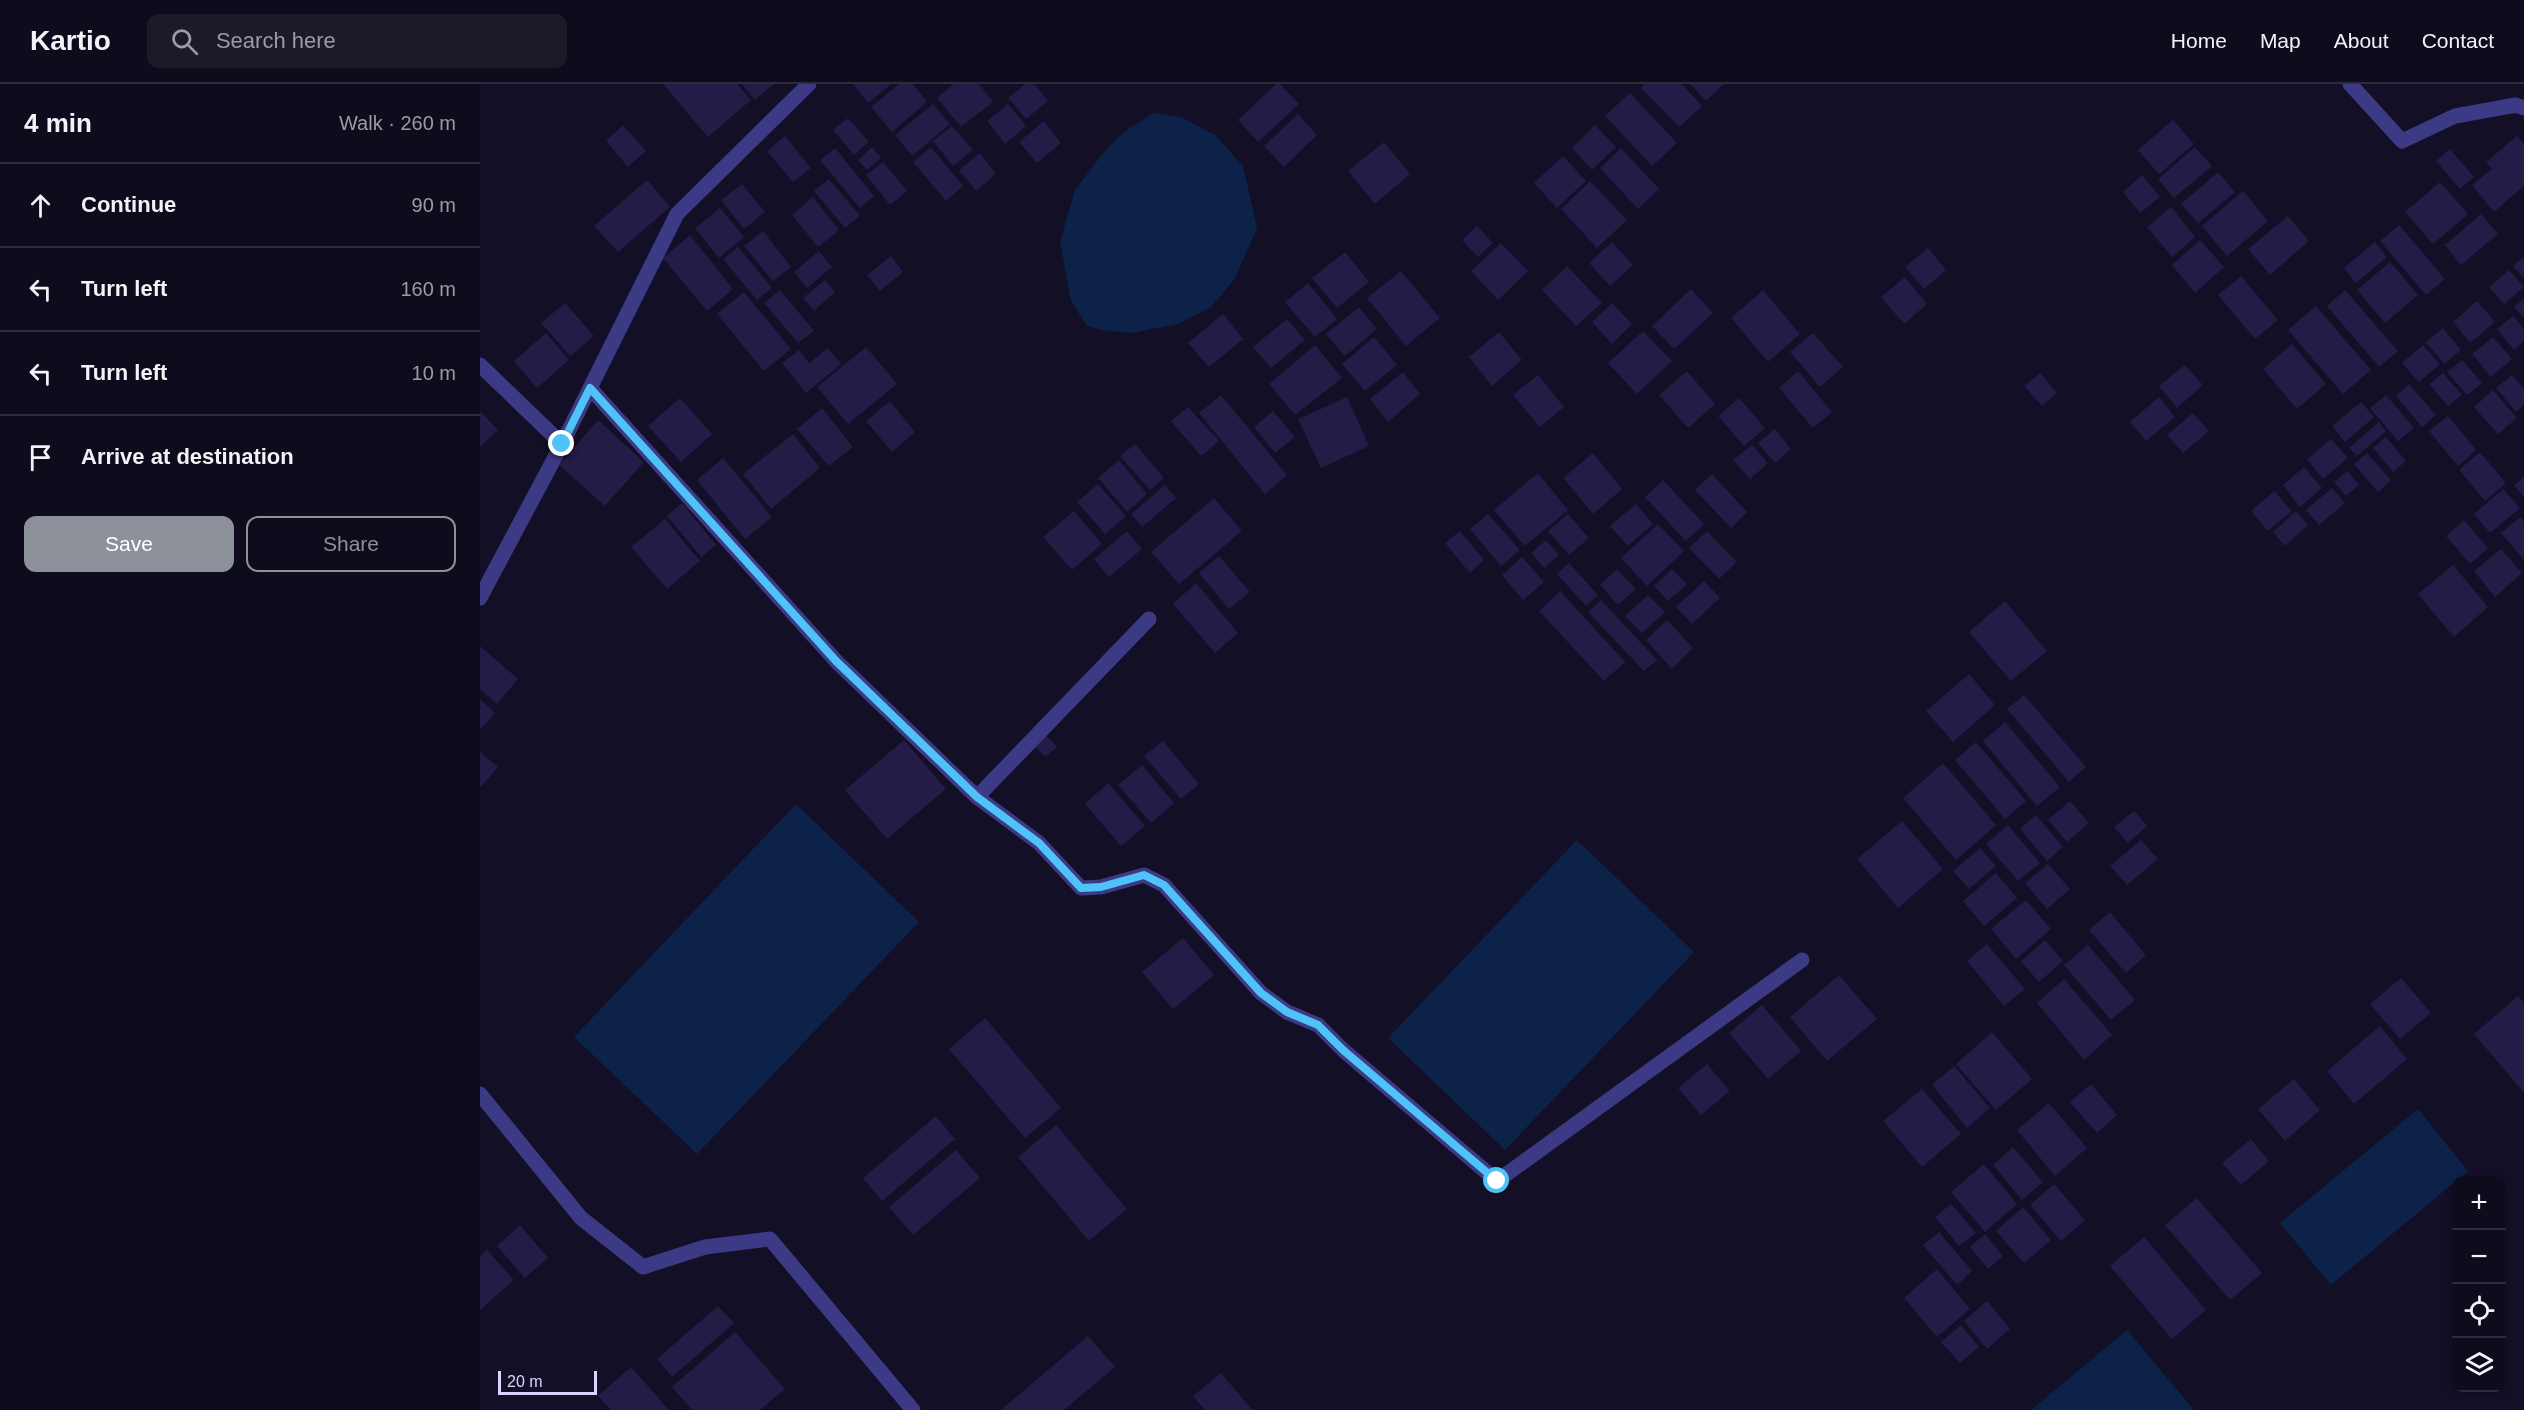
<!DOCTYPE html>
<html lang="en">
<head>
<meta charset="utf-8">
<style>
	body { margin:0; font-family:Helvetica,sans-serif; background:#1c1929; color:#f1f3f6 }
	.controls { position:absolute; right:18px; bottom:18px; display:grid; overflow:hidden; border-radius:12px; box-shadow:0 3px 9px #0003 }
	.controls button { width:54px; height:54px; display:grid; place-items:center; padding:0; border:0; border-bottom:2px solid #2e2b3b; background:#0e0b1c; color:#f1f3f6; font:30px sans-serif }
	.scale { position:absolute; left:18px; bottom:15px; width:99px; box-sizing:border-box; padding-left:6px; border:3px solid #d9d4ff; border-top:0; font-size:16px; line-height:21px; white-space:nowrap; color:#d9d4ff; -webkit-text-stroke:4px #130f26; paint-order:stroke }
	.stop { position:absolute; width:18px; height:18px; margin:-14px; border:4px solid #4fc3f7; border-radius:50%; background:#fff }
	.stop.end { background:#4fc3f7; border-color:#fff; box-shadow:0 2px 6px #0008 }
	.list { margin:0; padding:0; list-style:none }
	h2 { display:flex; justify-content:space-between; align-items:center; height:78px; margin:0; padding:0 24px; font-size:26px }
	h2 small { font-size:20px; font-weight:400; color:#9b9ba3 }
	.list li { display:grid; grid-template-columns:39px 1fr auto; gap:18px; align-items:center; box-sizing:border-box; height:84px; padding:0 24px; border-top:2px solid #2e2b3b }
	.list b { display:block; font-size:22px; white-space:nowrap }
	.list em { font-size:20px; font-style:normal; color:#9b9ba3 }
	.actions { display:flex; gap:12px; padding:18px 24px }
	.actions a { flex:1; padding:14px 0; border:2px solid #8c9099; border-radius:12px; text-align:center; font-size:21px; color:#8c9099 }
	.actions .main { background:#8c9099; color:#fff }
	.icon { flex:none; width:33px; height:33px; fill:none; stroke:currentColor; stroke-width:2; stroke-linecap:round; stroke-linejoin:round }
	.map { position:relative; flex:none; width:2044px; height:1326px; overflow:hidden }
	header { display:flex; align-items:center; gap:36px; box-sizing:border-box; height:84px; padding:0 30px; background:#0e0b1c; border-bottom:2px solid #2e2b3b }
	header strong { font-size:28px }
	nav { display:flex; gap:33px; margin-inline-start:auto; font-size:21px }
	.search { width:420px; height:54px; background:#1c1929; display:flex; align-items:center; gap:15px; box-sizing:border-box; padding:0 21px; border-radius:12px; color:#9b9ba3; font-size:22px }
	main { display:flex }
	aside { flex:1; background:#0e0b1c }
	.map>svg:first-child { display:block }
	.water { fill:#0c2248 }
	.building { fill:#241b47 }
	.lines { fill:none; stroke-linecap:round; stroke-linejoin:round }
	.minor { stroke:#3d3a85; stroke-width:15 }
	.route { stroke:#4fc3f7; stroke-width:8 }
</style>
</head>
<body>
<header>
<strong>Kartio</strong>
<div class="search"><svg class="icon" aria-label="search" viewBox="0 0 24 24"><circle cx="10" cy="10" r="6"/><path d="M15 15l6 6"/></svg>Search here</div>
<nav><a>Home</a><a>Map</a><a>About</a><a>Contact</a></nav>
</header>
<main>
<aside>
<h2>4 min<small>Walk · 260 m</small></h2>
<ul class="list">
<li><svg class="icon" aria-label="ahead" viewBox="0 0 24 24"><path d="M12 20V5M6 11l6-6 6 6"/></svg><div><b>Continue</b></div><em>90 m</em></li>
<li><svg class="icon" aria-label="left" viewBox="0 0 24 24"><path d="M17 20v-9H6M10 6l-5 5 5 5"/></svg><div><b>Turn left</b></div><em>160 m</em></li>
<li><svg class="icon" aria-label="left" viewBox="0 0 24 24"><path d="M17 20v-9H6M10 6l-5 5 5 5"/></svg><div><b>Turn left</b></div><em>10 m</em></li>
<li><svg class="icon" aria-label="arrive" viewBox="0 0 24 24"><path d="M6 21V4h12l-3 4 3 4H6"/></svg><div><b>Arrive at destination</b></div></li>
</ul>
<div class="actions"><a class="main">Save</a><a>Share</a></div>
</aside>
<div class="map">
<svg width="2044" height="1326" viewBox="0 0 2044 1326">
	<rect width="100%" height="100%" fill="#130f26"/>
	<path class="water" d="M673,29L703,34L735,51L763,82L777,144L754,196L731,223L698,240L652,249L621,246L607,242L591,217L580,158L595,106L623,69L644,48Z
		M316,720L439,838L217,1070L94,953Z
		M1097,756L1214,868L1025,1066L908,954Z
		M1938,1025L1988,1087L1851,1201L1800,1139Z
		M1647,1246L1714,1326H1551Z"/>
	<path class="building" d="M183,0H257L271,16L228,53Z
		M262,0H294L275,16Z
		M373,0H411L388,19Z
		M419,0H433L447,18L412,48L391,23Z
		M474,0H499L513,18L481,43L457,14Z
		M545,0H554L568,17L546,35L528,14Z
		M796,0H800L819,20L778,58L758,36Z
		M1165,0H1202L1222,22L1199,43L1161,4Z
		M1210,0H1244L1226,17Z
		M1150,9L1197,59L1172,82L1125,32Z
		M453,20L470,40L432,72L415,51Z
		M528,20L546,42L525,60L507,37Z
		M818,30L837,51L804,83L784,62Z
		M368,34L389,58L374,71L353,46Z
		M1693,36L1714,60L1679,90L1658,66Z
		M564,37L581,59L557,79L539,58Z
		M143,41L166,67L148,83L126,57Z
		M1115,41L1136,63L1112,86L1092,64Z
		M472,42L493,66L473,82L453,57Z
		M305,52L331,84L313,98L287,67Z
		M2037,52L2044,60V102L2014,128L1992,101L2012,85L2006,78Z
		M904,58L930,90L895,120L868,87Z
		M392,63L401,74L387,86L378,76Z
		M451,63L483,102L466,117L433,78Z
		M1715,63L1732,82L1694,114L1678,95Z
		M355,64L394,112L380,124L340,76Z
		M1141,64L1179,105L1158,125L1120,84Z
		M1970,65L1994,93L1980,105L1956,77Z
		M500,69L516,90L496,107L479,86Z
		M1083,72L1106,97L1077,124L1054,99Z
		M403,78L427,107L410,121L386,91Z
		M1738,88L1755,108L1718,139L1701,120Z
		M1662,91L1680,113L1660,129L1643,108Z
		M349,95L380,132L365,144L334,107Z
		M167,96L190,123L138,168L114,142Z
		M1110,97L1147,136L1117,164L1081,125Z
		M1960,98L1988,130L1953,160L1925,128Z
		M262,100L285,128L264,145L241,116Z
		M1763,107L1788,137L1747,172L1722,142Z
		M333,113L359,146L338,163L312,131Z
		M1691,123L1715,153L1692,173L1667,143Z
		M240,124L264,153L239,174L215,144Z
		M2001,130L2018,150L1981,181L1965,161Z
		M1808,132L1829,157L1790,191L1768,165Z
		M1919,141L1965,195L1946,211L1900,157Z
		M997,142L1013,159L998,173L982,156Z
		M283,147L311,183L293,197L264,162Z
		M210,151L253,205L227,227L183,174Z
		M1720,156L1744,183L1715,209L1692,181Z
		M1132,158L1153,181L1130,202L1109,179Z
		M1895,158L1907,173L1876,199L1864,184Z
		M1021,159L1048,187L1018,216L991,187Z
		M258,163L292,204L277,216L243,175Z
		M1448,164L1466,186L1444,205L1425,183Z
		M339,167L352,183L327,204L314,188Z
		M865,168L889,198L857,224L832,194Z
		M411,172L423,188L400,207L387,191Z
		M2044,173V195L2033,182Z
		M1910,178L1938,211L1905,239L1877,206Z
		M1087,182L1122,219L1096,242L1062,206Z
		M2029,186L2044,203L2024,220L2009,203Z
		M921,187L960,234L926,262L887,214Z
		M1761,192L1798,236L1775,255L1738,211Z
		M1425,193L1447,220L1424,240L1401,213Z
		M345,196L355,208L334,227L323,214Z
		M828,199L857,235L835,253L805,218Z
		M1211,205L1233,229L1194,265L1172,242Z
		M300,206L334,247L318,259L284,219Z
		M1283,206L1320,250L1288,278L1251,234Z
		M1865,206L1918,267L1899,283L1847,222Z
		M264,208L311,265L284,287L237,230Z
		M2044,214V234L2034,223Z
		M1997,217L2015,238L1990,259L1973,238Z
		M85,219L114,252L90,272L61,239Z
		M1132,219L1152,240L1132,260L1112,238Z
		M1836,222L1891,286L1863,310L1808,246Z
		M879,223L897,245L865,272L846,250Z
		M743,230L763,255L729,283L708,259Z
		M2033,232L2044,245V257L2034,266L2017,245Z
		M807,235L825,256L791,284L773,263Z
		M1963,244L1981,266L1964,280L1946,258Z
		M1163,247L1192,277L1157,310L1128,279Z
		M1019,248L1042,276L1012,302L989,273Z
		M66,249L89,276L57,304L34,277Z
		M1333,249L1363,283L1340,303L1310,268Z
		M894,253L917,281L885,307L862,280Z
		M2013,253L2032,275L2011,293L1992,270Z
		M1812,260L1846,300L1817,325L1783,285Z
		M835,261L862,294L815,331L789,300Z
		M1943,261L1960,280L1939,298L1922,279Z
		M386,263L417,300L368,340L337,303Z
		M348,264L361,280L326,309L302,279L319,266L329,279Z
		M1982,276L2002,299L1987,311L1967,288Z
		M1705,281L1723,301L1697,324L1679,302Z
		M1207,287L1235,320L1208,344L1179,311Z
		M1318,287L1352,328L1333,344L1299,304Z
		M923,288L940,310L908,338L890,315Z
		M1560,289L1577,309L1562,322L1544,302Z
		M1963,289L1982,311L1968,322L1949,300Z
		M1058,291L1084,323L1060,343L1033,311Z
		M2032,291L2044,305V321L2036,328L2016,304Z
		M1929,300L1956,331L1942,343L1916,312Z
		M2013,306L2037,334L2018,350L1994,323Z
		M741,311L807,391L785,410L719,329Z
		M1906,311L1934,344L1918,357L1890,324Z
		M867,313L889,362L841,384L818,335Z
		M1679,313L1695,333L1666,357L1650,338Z
		M200,314L232,350L201,378L168,342Z
		M1259,314L1285,344L1264,362L1238,332Z
		M410,317L435,348L412,368L386,337Z
		M1881,318L1894,333L1865,358L1852,342Z
		M708,323L739,357L721,372L691,337Z
		M342,324L373,363L349,382L317,345Z
		M0,327L18,346L0,363Z
		M793,327L815,353L795,369L774,343Z
		M1713,329L1729,347L1703,369L1687,351Z
		M1968,332L1996,366L1978,382L1949,347Z
		M118,336L164,378L125,422L79,381Z
		M1899,338L1906,347L1877,372L1869,364Z
		M1295,345L1311,365L1295,379L1278,359Z
		M313,350L340,384L291,425L263,390Z
		M1906,353L1926,377L1913,388L1893,364Z
		M1851,355L1868,374L1843,395L1827,375Z
		M655,360L684,394L670,406L640,372Z
		M1272,361L1288,379L1270,395L1253,376Z
		M2000,368L2026,399L2005,417L1979,386Z
		M1113,369L1142,405L1113,430L1083,394Z
		M1887,369L1911,396L1898,408L1874,380Z
		M243,374L292,433L265,455L217,396Z
		M639,376L667,410L647,428L618,394Z
		M1824,383L1842,404L1820,423L1803,401Z
		M1868,387L1879,401L1866,412L1854,398Z
		M1058,389L1088,426L1045,462L1014,426Z
		M1232,390L1267,428L1251,444L1215,406Z
		M2044,393V413L2034,401Z
		M1183,396L1224,440L1206,457L1165,413Z
		M618,400L646,432L625,450L597,418Z
		M685,401L696,414L662,443L651,430Z
		M1852,404L1865,419L1839,441L1826,426Z
		M2023,405L2040,424L2010,449L1994,430Z
		M1794,407L1812,427L1788,447L1771,427Z
		M734,414L762,447L699,500L671,468Z
		M202,419L236,461L221,473L187,432Z
		M1156,420L1173,440L1148,462L1130,442Z
		M594,427L622,460L592,486L563,453Z
		M1816,427L1828,441L1805,462L1793,448Z
		M1008,430L1040,466L1021,482L990,445Z
		M1088,430L1109,454L1089,471L1068,447Z
		M2040,433L2044,437V476L2021,449Z
		M185,435L220,477L187,505L151,463Z
		M1984,436L2008,464L1990,480L1966,452Z
		M1178,440L1204,467L1167,502L1141,474Z
		M647,447L662,465L629,493L614,475Z
		M980,447L1004,476L990,489L965,459Z
		M1227,447L1257,478L1239,495L1209,464Z
		M1066,456L1079,471L1064,484L1051,469Z
		M2021,465L2042,489L2015,513L1994,487Z
		M739,472L770,508L749,525L719,489Z
		M1042,473L1064,498L1043,516L1022,491Z
		M1089,479L1118,511L1106,522L1077,490Z
		M1973,481L2008,523L1974,553L1938,510Z
		M1137,485L1156,505L1138,521L1120,501Z
		M1192,485L1207,500L1188,517L1174,502Z
		M1224,497L1240,514L1212,540L1196,523Z
		M716,499L758,549L735,569L693,520Z
		M1080,507L1145,578L1124,597L1059,527Z
		M1168,511L1185,528L1162,549L1145,532Z
		M1121,516L1177,576L1164,587L1108,528Z
		M1525,517L1567,567L1531,597L1489,548Z
		M1187,536L1213,564L1192,585L1166,556Z
		M0,562L38,595L17,620L0,605Z
		M1489,590L1515,621L1473,658L1446,627Z
		M1544,611L1606,683L1589,698L1527,625Z
		M0,615L15,629L0,646Z
		M1525,638L1580,703L1557,722L1503,657Z
		M566,651L577,663L565,673L554,661Z
		M424,656L466,705L407,755L365,706Z
		M683,657L719,700L701,715L664,672Z
		M1496,658L1546,717L1525,735L1475,676Z
		M0,668L18,683L0,704Z
		M1463,679L1516,741L1476,776L1423,714Z
		M662,681L694,719L671,739L638,701Z
		M628,699L665,742L641,762L605,720Z
		M1590,717L1609,739L1587,758L1568,736Z
		M1654,727L1667,742L1648,759L1634,743Z
		M1556,731L1583,763L1567,777L1540,745Z
		M1422,737L1463,785L1418,824L1377,775Z
		M1528,741L1560,779L1538,797L1506,760Z
		M1661,756L1678,775L1647,801L1630,782Z
		M1500,764L1516,782L1489,805L1473,787Z
		M1568,780L1590,805L1567,825L1545,799Z
		M1516,789L1537,814L1504,842L1483,817Z
		M1546,816L1571,845L1536,875L1511,845Z
		M1630,828L1666,871L1646,889L1609,846Z
		M703,854L734,891L693,925L662,888Z
		M1565,856L1583,877L1559,898L1541,877Z
		M1507,860L1545,905L1524,922L1487,877Z
		M1608,861L1655,916L1631,936L1584,881Z
		M1359,891L1397,935L1347,977L1310,933Z
		M1921,894L1951,929L1920,955L1890,920Z
		M1584,895L1632,951L1604,976L1557,919Z
		M2038,912L2044,919V1009L1994,950Z
		M1282,921L1321,967L1288,995L1249,949Z
		M505,934L581,1024L545,1054L469,965Z
		M1900,942L1927,975L1874,1020L1847,987Z
		M1512,948L1552,995L1516,1026L1476,980Z
		M1227,980L1250,1007L1221,1031L1198,1004Z
		M1474,982L1510,1024L1487,1044L1452,1001Z
		M1814,995L1840,1026L1805,1057L1778,1025Z
		M1611,1000L1637,1031L1617,1049L1590,1018Z
		M1442,1005L1481,1050L1442,1083L1403,1037Z
		M1569,1019L1607,1064L1575,1092L1537,1046Z
		M456,1032L475,1055L402,1117L383,1094Z
		M576,1041L647,1125L609,1157L538,1073Z
		M1771,1055L1789,1077L1761,1101L1742,1079Z
		M1533,1063L1563,1098L1542,1116L1513,1081Z
		M476,1066L500,1094L433,1151L409,1123Z
		M1504,1080L1537,1120L1505,1148L1471,1108Z
		M1574,1100L1605,1136L1581,1157L1550,1121Z
		M1717,1114L1782,1189L1750,1216L1685,1141Z
		M1471,1120L1496,1149L1479,1162L1455,1133Z
		M1543,1123L1571,1156L1544,1179L1516,1147Z
		M40,1141L68,1174L45,1194L17,1162Z
		M1459,1148L1492,1187L1477,1201L1443,1161Z
		M1505,1150L1523,1172L1508,1185L1490,1163Z
		M1664,1153L1726,1226L1692,1255L1630,1182Z
		M7,1166L34,1196L0,1226V1172Z
		M1457,1185L1490,1225L1457,1253L1424,1214Z
		M1507,1217L1530,1245L1507,1265L1484,1237Z
		M238,1222L254,1239L192,1293L177,1275Z
		M1481,1241L1499,1263L1480,1279L1461,1258Z
		M255,1248L305,1305L280,1326H212L192,1303Z
		M608,1252L635,1283L584,1326H521Z
		M151,1283L189,1326H131L118,1312Z
		M741,1289L772,1326H725L713,1312Z"/>
	<g class="lines">
		<path class="minor" d="M1870,0L1922,57L1975,32L2036,21L2044,24
			M0,281L82,360
			M110,304L356,577L497,713L669,535
			M0,514L82,360L197,130L329,0
			M497,713L559,759L601,804L621,803L664,791L684,801L781,909L807,928L838,941L863,966L1017,1097L1322,876
			M0,1010L101,1134L163,1183L225,1163L290,1155L433,1326"/>
	</g>
	<g class="lines">
		<path class="route" d="M82,360L110,304L356,577L497,713L559,759L601,804L621,803L664,791L684,801L781,909L807,928L838,941L863,966L1017,1097"/>
	</g>
</svg>
<div class="controls">
<button>+</button>
<button>−</button>
<button><svg class="icon" aria-label="locate" viewBox="0 0 24 24"><circle cx="12" cy="12" r="6"/><path d="M12 2v4M12 18v4M2 12h4M18 12h4"/></svg></button>
<button><svg class="icon" aria-label="layers" viewBox="0 0 24 24"><path d="M12 4l9 5-9 5-9-5zM3 14l9 5 9-5"/></svg></button>
</div>
<div class="scale">20 m</div>
<div class="stop" style="left:1017px;top:1097px"></div>
<div class="stop end" style="left:82px;top:360px"></div>
</div>
</main>
</body>
</html>
